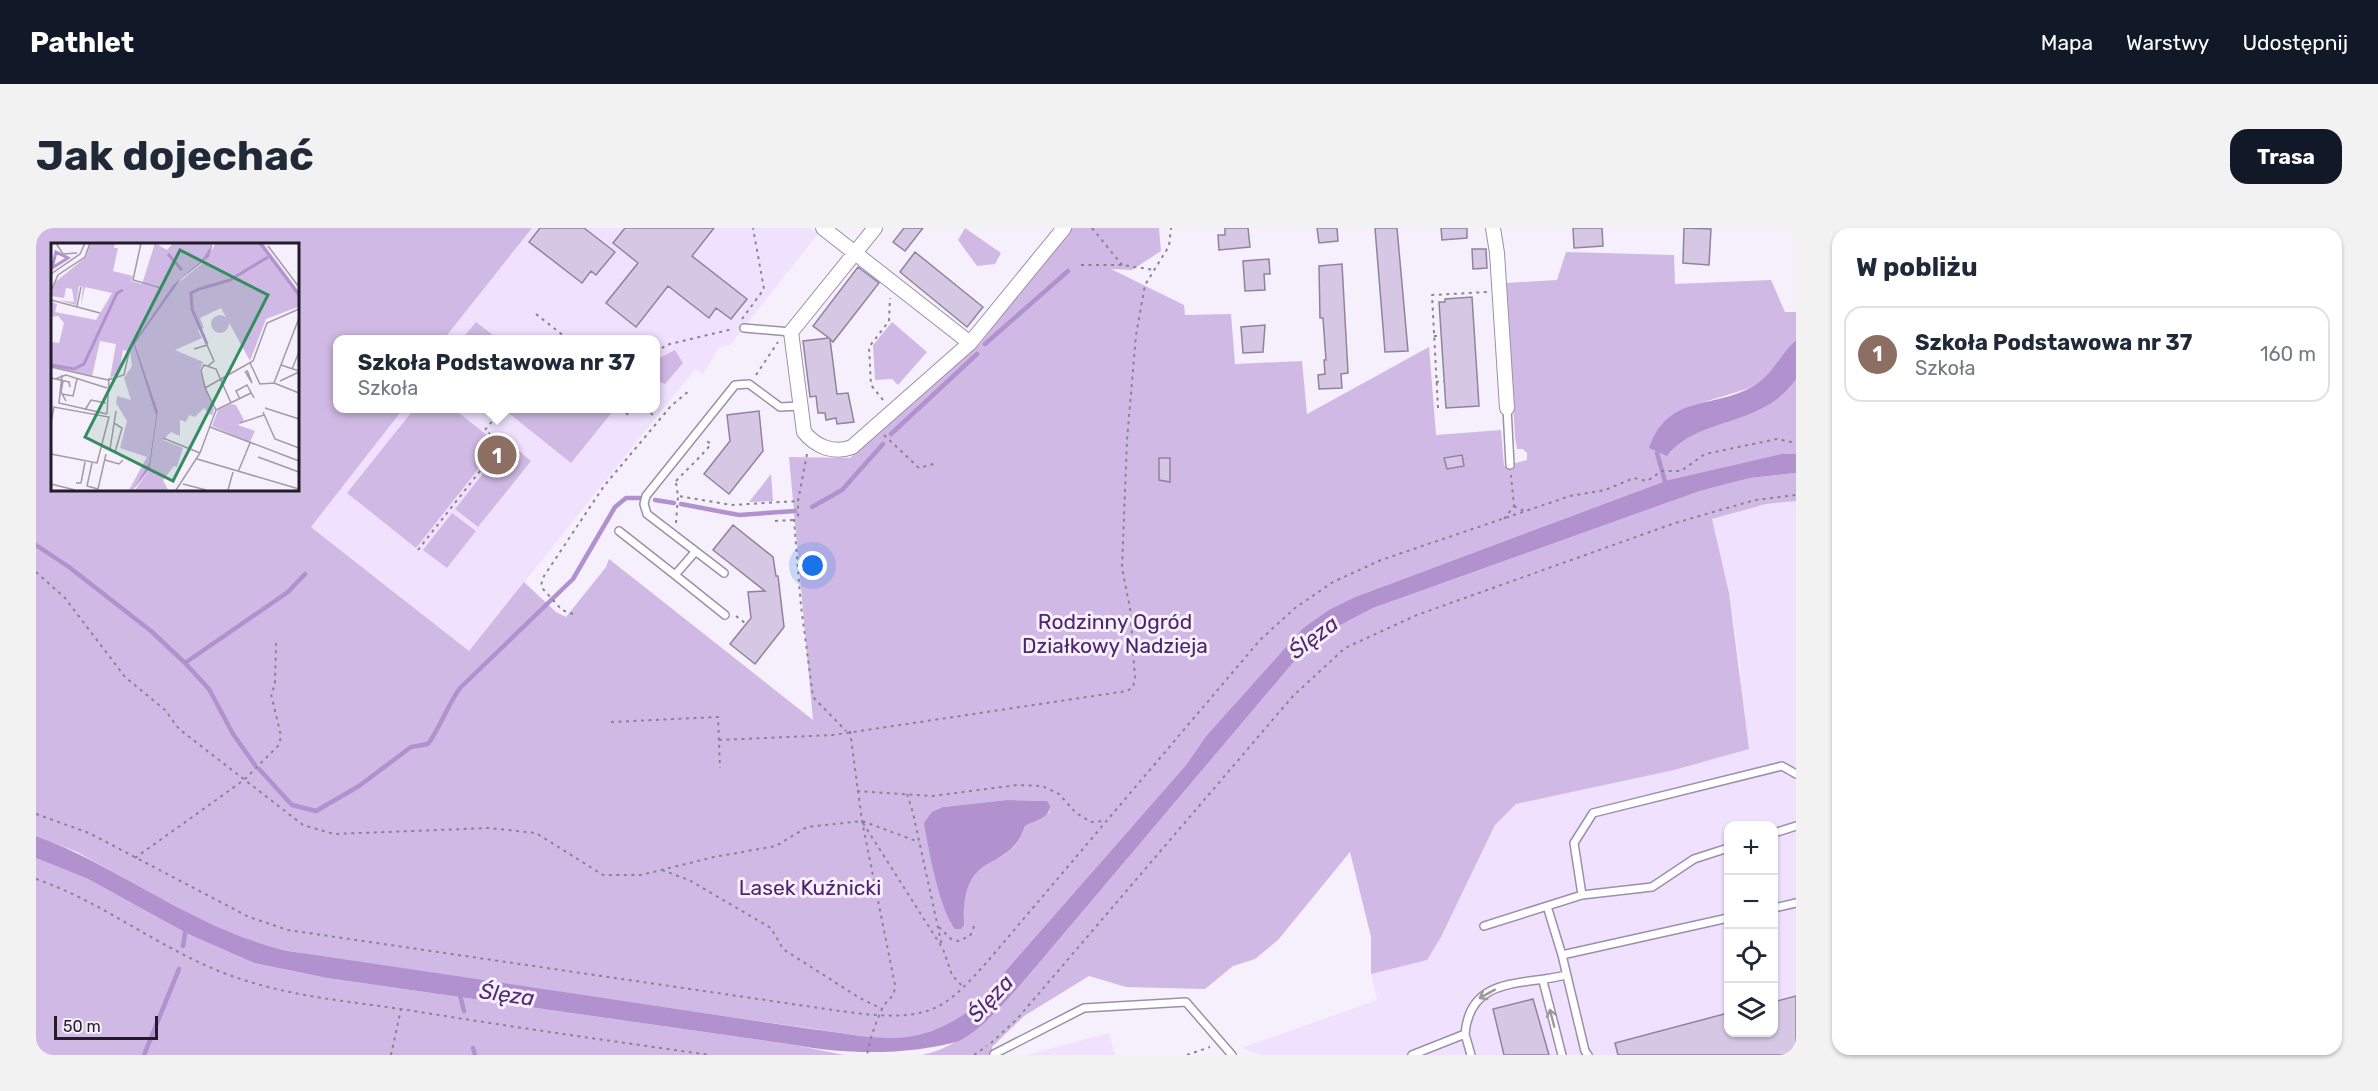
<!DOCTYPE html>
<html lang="pl">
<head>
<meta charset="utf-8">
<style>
	body { margin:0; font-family:Rubik,sans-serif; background:#f2f2f3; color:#1f2937 }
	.controls { position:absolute; right:18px; bottom:18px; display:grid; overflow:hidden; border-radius:12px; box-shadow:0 2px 4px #0004 }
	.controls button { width:54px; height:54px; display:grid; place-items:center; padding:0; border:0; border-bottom:2px solid #e0e1e3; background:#fff; color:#1f2937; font:30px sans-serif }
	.scale { position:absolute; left:18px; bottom:15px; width:104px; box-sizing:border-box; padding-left:6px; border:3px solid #211c26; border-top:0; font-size:16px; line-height:21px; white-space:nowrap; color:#211c26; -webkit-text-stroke:4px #f6f0fc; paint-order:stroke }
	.you { position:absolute; left:777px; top:338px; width:21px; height:21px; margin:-15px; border:4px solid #fff; border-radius:50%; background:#1a73e8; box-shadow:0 0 0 9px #1a73e833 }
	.badge { display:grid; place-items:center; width:39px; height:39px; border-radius:50%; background:#111827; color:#fff; font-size:20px; font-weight:700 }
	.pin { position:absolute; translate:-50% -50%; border:3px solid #fff; box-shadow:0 2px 6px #0006 }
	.popup { position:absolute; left:297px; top:107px; width:327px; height:78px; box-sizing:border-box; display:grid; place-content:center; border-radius:12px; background:#fff; filter:drop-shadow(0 2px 4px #0005); font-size:20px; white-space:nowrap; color:#747a83 }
	.popup b { font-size:22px; color:#1f2937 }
	.popup::after { content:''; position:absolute; left:50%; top:100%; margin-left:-12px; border:12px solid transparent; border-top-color:#fff }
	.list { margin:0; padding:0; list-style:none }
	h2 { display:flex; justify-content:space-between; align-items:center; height:78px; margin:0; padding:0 24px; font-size:26px }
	h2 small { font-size:20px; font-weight:400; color:#747a83 }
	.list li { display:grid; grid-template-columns:39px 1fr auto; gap:18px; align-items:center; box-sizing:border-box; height:96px; margin:0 12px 12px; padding:0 12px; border:2px solid #e0e1e3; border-radius:18px }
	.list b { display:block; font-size:22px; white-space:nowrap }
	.list p { margin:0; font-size:20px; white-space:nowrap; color:#747a83 }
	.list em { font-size:20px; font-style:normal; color:#747a83 }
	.icon { flex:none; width:33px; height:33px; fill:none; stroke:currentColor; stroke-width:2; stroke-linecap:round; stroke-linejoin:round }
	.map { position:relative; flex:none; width:1760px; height:827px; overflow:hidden; border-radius:18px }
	header { display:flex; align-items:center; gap:36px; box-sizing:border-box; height:84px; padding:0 30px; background:#111827; color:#fff }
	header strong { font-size:28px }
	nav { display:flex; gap:33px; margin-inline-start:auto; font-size:21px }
	.intro { display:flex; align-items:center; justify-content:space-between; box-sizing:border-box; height:144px; padding:0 36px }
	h1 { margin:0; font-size:42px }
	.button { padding:15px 27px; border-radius:18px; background:#111827; color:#fff; font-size:21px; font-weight:700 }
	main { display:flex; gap:36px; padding:0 36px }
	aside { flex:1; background:#fff; border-radius:18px; box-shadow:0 2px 4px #0004 }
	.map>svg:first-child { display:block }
	.built { fill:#f0e1ff; fill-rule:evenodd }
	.green { fill:#d0bae5; fill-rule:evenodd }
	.water { fill:#b291cf }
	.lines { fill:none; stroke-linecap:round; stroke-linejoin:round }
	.stream { stroke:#b291cf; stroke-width:4.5 }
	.building { fill:#d6c8e4; stroke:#91839e; stroke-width:1.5 }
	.lane-casing { stroke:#9d8faa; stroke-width:10 }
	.street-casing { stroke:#9d8faa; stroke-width:16 }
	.path { stroke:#89848f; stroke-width:2; stroke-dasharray:3 4.5; stroke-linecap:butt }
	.lane { stroke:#fff; stroke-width:7 }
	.street { stroke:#fff; stroke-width:14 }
	.oneway { stroke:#9b999d }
	.labels { text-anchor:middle; stroke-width:6; stroke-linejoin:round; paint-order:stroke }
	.park-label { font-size:21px; fill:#4e246c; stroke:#f6f0fc }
	.water-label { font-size:22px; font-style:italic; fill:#532972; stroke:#f6f0fc }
	.inset-river { fill:none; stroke:#b291cf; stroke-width:3 }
	.inset-road { fill:none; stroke:#a19ba6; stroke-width:1.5 }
	.view { fill:#358c60; fill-opacity:0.15; stroke:#358c60; stroke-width:3 }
	.inset-edge { fill:none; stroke:#211c26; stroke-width:3 }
</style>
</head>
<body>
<header>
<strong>Pathlet</strong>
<nav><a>Mapa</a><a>Warstwy</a><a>Udostępnij</a></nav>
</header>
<div class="intro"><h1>Jak dojechać</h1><a class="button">Trasa</a></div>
<main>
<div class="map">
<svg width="1760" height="827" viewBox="0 0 1760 827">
	<rect width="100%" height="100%" fill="#f6f0fc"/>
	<path class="built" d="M496,0H774L782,6L694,117L683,119L667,146L659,141L433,423L275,298L367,181L620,180V112L408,111Z
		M1760,273V827H1225L1206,820L1341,772L1335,746L1391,731L1405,709L1459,597L1480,576L1705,446L1693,365L1675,291L1730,276ZM1692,598H1738V804H1692Z
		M1073,805L1079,827H991Z"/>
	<path class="green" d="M0,0H496L408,111L302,112V180L367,181L275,299L433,423L488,354L520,384L530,389L570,339L573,331L777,492L753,229L814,230L943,117L1036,0H1123L1125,23L1096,42L1075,41L1148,77L1149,87L1195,86L1199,136L1266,133L1271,186L1393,119L1400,207L1465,202L1468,238L1491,232V225L1487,221H1481L1479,209L1470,55L1521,52L1530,24L1638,27L1639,56L1735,52L1749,84H1760V112L1727,152L1714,160L1655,178L1631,228C1654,199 1694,197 1725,181C1740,174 1750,164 1760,152V226H1745L1632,252L1319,369L1266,401L1170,508L1150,537L937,780C910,800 881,814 847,811L301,732L217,716L159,689L41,624L0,608ZM16,16H261V261H16ZM971,572L1011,573L1014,584L989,598C974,648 925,616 928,697L915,696L892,618L907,579Z
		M929,0L965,25L959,36L941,38L922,12Z
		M440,94L462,111H426Z
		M856,94L891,124L862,157L856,151L839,152L837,117Z
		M639,122L647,135L629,156L624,154L620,157V132Z
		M378,181H418L462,216L380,320L311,265Z
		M472,181L574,180L577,183L535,235L470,183Z
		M472,214L495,233L442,299L419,281Z
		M1760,245V273L1730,276L1676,291L1693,365L1713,521L1638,542L1480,576L1459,597L1405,709L1391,732L1335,746V709L1314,624L1242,712L1219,731L1197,738L1169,761L1090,759L1053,748L988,788L956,819L957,827H886C925,819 955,788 981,761L1261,430L1297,401L1337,380L1664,263L1714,250Z
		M735,246L737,273L713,274Z
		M416,285L440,303L411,340L387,322Z
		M0,630L52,651L152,706L218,735L291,750L759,817L808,827H0Z"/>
	<path class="water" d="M1760,112V152C1750,164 1740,174 1725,181C1694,197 1654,199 1631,228L1613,220C1632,166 1676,181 1716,159C1735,148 1744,127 1760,112Z
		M1745,226H1760V245L1714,250L1664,263L1337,380L1297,401L1261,430L981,761C963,780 946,801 923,813C875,827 810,827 759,817L291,750L218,735L152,706L52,651L0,630V608C87,640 161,703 252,723L775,801C843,809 877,824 937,780L1150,537L1170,508L1266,401L1293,382L1319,369L1632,252Z
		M971,572L1011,573L1014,578C1013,591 999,592 989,598C973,648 925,617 928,697L925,701H919C904,683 892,620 888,595L896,584L907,579Z"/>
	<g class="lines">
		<path class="stream" d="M949,116L1032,43
			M855,206L941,126
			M1621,225L1630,257
			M619,272L638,275
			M645,276L703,287L759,283
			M776,279L806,262L847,216
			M0,317L33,339L115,403L149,435L173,461L197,506L219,537
			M149,435L252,364L269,346
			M223,541L256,577L280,583L323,558L375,519L392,516C405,498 411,478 424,460L537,351L579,279L590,270H604
			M147,718L150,700
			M423,763L428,783
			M437,820L439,827
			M108,827L143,741"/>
	</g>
	<path class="building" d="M504,0H548L579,24L560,47L555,43L546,55L493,14Z
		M589,0H678L656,28L711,71L695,91L680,80L673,90L632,58L600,99L570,75L602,35L577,15Z
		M868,0H887L869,23L857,14Z
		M1189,0H1212L1214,19L1183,22L1182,7H1189Z
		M1281,0H1301L1302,13L1283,15Z
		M1339,0H1361L1372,123L1349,124Z
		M1405,0H1431V10L1406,12Z
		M1537,0H1566L1567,18L1538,20Z
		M1648,0L1675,1L1673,37L1647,35Z
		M1436,21H1450L1451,40L1437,41Z
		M879,24L947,79L931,99L864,44Z
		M1233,31L1234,46H1228L1229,62L1209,63L1207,33Z
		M1306,36L1312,145L1305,146L1306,160L1283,161L1282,147L1289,146L1288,132H1290L1287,90H1284L1283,38Z
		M822,39L843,55L797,114L794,111L801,166L812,165L818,194L801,196L800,190L790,192L789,185H782L780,168L774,169L767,113L793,110L777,98Z
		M1436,69L1443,178L1410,180L1403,74H1409V71Z
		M1229,97L1227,124L1207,125L1205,99Z
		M723,183L727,223L693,266L668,246L694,213L691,187Z
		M1426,227L1428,238L1411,241L1408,230Z
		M1123,230H1134V254L1123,252Z
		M697,297L737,329L740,348H742L748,399L719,436L694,416L715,390L712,364L729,363L677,322Z
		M1760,768V827H1582L1579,815L1692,785V804H1737V774Z
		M1497,771L1513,827H1468L1457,781Z"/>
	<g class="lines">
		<defs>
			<path id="lane" d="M708,100L755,104
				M1471,180L1474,237
				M583,303L639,347
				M659,324L639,347L689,387
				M688,345L611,286L608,276L610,268L699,157L713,156L744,179L763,178
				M1738,605L1760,598
				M1546,667L1538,615L1557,585L1746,538L1760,546
				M1511,678L1526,727
				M1738,680L1760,675
				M1448,698L1546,667L1616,659L1658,631L1692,620
				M1507,753L1526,827
				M1429,806L1435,827
				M958,826L1048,780L1150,774L1196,827
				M1376,827L1429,806C1434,747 1488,758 1530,747
				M1552,827L1549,823L1526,727L1692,690"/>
			<path id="street" d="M787,0L934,115
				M839,0L755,104L768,204C780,219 798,226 816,219L934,115L1028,0
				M1457,0L1461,25L1471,180"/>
		</defs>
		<use href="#lane" class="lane-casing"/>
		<use href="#street" class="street-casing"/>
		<path class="path" d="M1056,0L1086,37
			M1045,37H1086L1119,42
			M500,86L533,112
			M706,91L728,61L717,0
			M1398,108H1406
			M620,125L630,117L697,101
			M720,147L742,114
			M1400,154L1408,153
			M847,172L835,157L833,119L853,93L854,70
			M584,180L595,189
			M609,180L617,187
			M1402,180L1396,67L1451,64
			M848,207L883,240L901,235
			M771,226L762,273V288L758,292L765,378L777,469L810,503
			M640,253C652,240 663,231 675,216L668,211
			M640,255L642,268L696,277L762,273
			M1478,278L1490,284
			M1468,291L1478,278L1475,247
			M739,293L758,292
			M640,295L642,268
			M382,322L466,215L449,202L467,180
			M0,344L29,370L89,449L129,482L143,501L267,597L298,606L453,600L500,605L567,647H605L678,629L740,618L771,599L826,593L883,614
			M537,386L526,382L507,361L505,357L508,348L568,258L635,178L654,162
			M700,388L709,395
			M575,494L682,489L684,540
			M814,503L826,593L859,757C859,771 851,770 846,781C839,796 834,811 831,827
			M683,512L797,507L1091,463L1097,459L1099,450L1094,380L1086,340L1091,212L1100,107L1109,57L1133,18L1135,0
			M821,563L896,568L981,557L1006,558L1023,566L1040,585L1055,594L1070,593
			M871,566L877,585L906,718
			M0,586L53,605L213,689L252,702L804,783C836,787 879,794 908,775C924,765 938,748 951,734L1224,412L1259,380L1297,354L1345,332L1534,268L1569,262L1598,250L1611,253L1626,243H1645L1669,226L1741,211L1760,215
			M827,595L907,721L916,747L927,759
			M99,630L208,552L243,517L245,508L235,466L239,457L240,415
			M626,642L653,652L735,700L747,721L822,769L846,781
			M0,651C73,676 133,729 208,752C263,770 321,774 378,783C476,799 575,813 674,827
			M903,699L915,711L922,713L934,708L939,696
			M955,815L981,791L1257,468L1309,420L1381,387L1639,295L1719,272L1760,267
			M355,827L365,781
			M938,827L951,818
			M1151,827L1174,819"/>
		<use href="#lane" class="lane"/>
		<use href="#street" class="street"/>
	</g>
	<defs><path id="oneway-shaft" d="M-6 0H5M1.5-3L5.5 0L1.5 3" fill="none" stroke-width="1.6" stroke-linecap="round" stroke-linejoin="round" transform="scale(1.5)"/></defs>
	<g class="oneway">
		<use href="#oneway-shaft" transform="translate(1451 766) rotate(151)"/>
		<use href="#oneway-shaft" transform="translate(1516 790) rotate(-105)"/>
	</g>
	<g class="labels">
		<g class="park-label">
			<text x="1079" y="401">Rodzinny Ogród<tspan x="1079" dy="24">Działkowy Nadzieja</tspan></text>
			<text x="774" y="667">Lasek Kuźnicki</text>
		</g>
		<g class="water-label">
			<text transform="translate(1277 409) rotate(-37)" y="8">Ślęza</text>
			<text transform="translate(471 766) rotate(8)" y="8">Ślęza</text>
			<text transform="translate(954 770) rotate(-47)" y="8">Ślęza</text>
		</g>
	</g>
	<g transform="translate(15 15)">
		<rect width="248" height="248" fill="#f6f0fc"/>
		<path d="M40,0H64L63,5H67L62,28L82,33L80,38L91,41L104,0L116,7L122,0H162L150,18L122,42L82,100L105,173L98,220L82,247H78L96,214L69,205L76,178L65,160L66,153L80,157L73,135L81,123L79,109L72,107L68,131L59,135L65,101L49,98L41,133L0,124V99L8,100L13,80L7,73L0,74V59L6,61L4,69L45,77L61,50L34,44L30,63L32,44L28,43L25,62L7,57L23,59L21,46L15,45L13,55L0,53L3,40L35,14ZM165,0H212L247,47V64L215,76L199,118L170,65L149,75L153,85L147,87L151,95L124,107L152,119L149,126L163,167L161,173L153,165L144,174L138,172L135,179L129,177V193L120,189L112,197L132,205L126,224L123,223L112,237L117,247H84L99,225L107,168L84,101L127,40L153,19ZM160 81a9 9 0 1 1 18 0a9 9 0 1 1-18 0ZM180,161L185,162L193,177L187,182L204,188L199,199L161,183L167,167Z" fill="#d0bae5"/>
		<path d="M162,0L158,14L130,36L84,101L107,168L99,225L82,247L98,220L105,173L82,100L122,42L150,18Z" fill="#b291cf"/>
		<path class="inset-river" d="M209,0L248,52M5,9L17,15L1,25ZM117,11L131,27M148,46L179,37L217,14M148,46L140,50L141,66L156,101M0,122L23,126L33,121L66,50L72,47"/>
		<path class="inset-road" d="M5,0L12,11L26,10M90,0L82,37L110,45M217,3L248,44M0,31L29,11L34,0M0,48L7,32L34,14L39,0M0,57L49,70M26,63L30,44M143,106L156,102L163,118L157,123M199,120L209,141L223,140L248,75M230,122L248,128M0,124L57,137L73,132L78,109M241,126L248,109M194,128L201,140L196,127M11,132L8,160L56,171M0,135L18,139L19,144M4,136L15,132L56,145M12,138L10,149L15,158M229,138L248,129M223,140L248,150M154,145L202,118L216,80L248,66M11,151L22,153L26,136M189,156L185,148L196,142L203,155M214,165L248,176M34,167L40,157L55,160M165,167L154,145L150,127L153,122L165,126L180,160M165,167L200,150M212,169L224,196L248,205M56,171L58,135M0,179L3,164L58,174L46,220L0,211M63,180L71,185L64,209L59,206L65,168M189,180L213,172M159,184L248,218M112,195L149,210M207,214L248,229M146,216L248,246M54,217L68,221L72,217M41,220L36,243L47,246L55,211M187,229L199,200M25,240H30L34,219M0,241L24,247M132,241L155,247M125,247L149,210L165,167M177,247L182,229"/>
		<path class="view" d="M129,7L217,52L122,238L34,194Z"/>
		<rect width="248" height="248" class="inset-edge"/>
	</g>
</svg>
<div class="controls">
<button>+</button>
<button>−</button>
<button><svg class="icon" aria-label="locate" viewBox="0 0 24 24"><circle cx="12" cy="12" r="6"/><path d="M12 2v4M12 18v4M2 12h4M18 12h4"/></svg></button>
<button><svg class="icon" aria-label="layers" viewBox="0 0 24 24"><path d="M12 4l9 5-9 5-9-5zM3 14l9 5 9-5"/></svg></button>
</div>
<div class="scale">50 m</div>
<div class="you"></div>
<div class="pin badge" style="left:461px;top:227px;background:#8d6e63">1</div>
<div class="popup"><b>Szkoła Podstawowa nr 37</b>Szkoła</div>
</div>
<aside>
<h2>W pobliżu<small></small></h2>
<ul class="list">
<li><span class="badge" style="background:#8d6e63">1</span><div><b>Szkoła Podstawowa nr 37</b><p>Szkoła</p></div><em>160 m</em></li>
</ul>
</aside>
</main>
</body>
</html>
